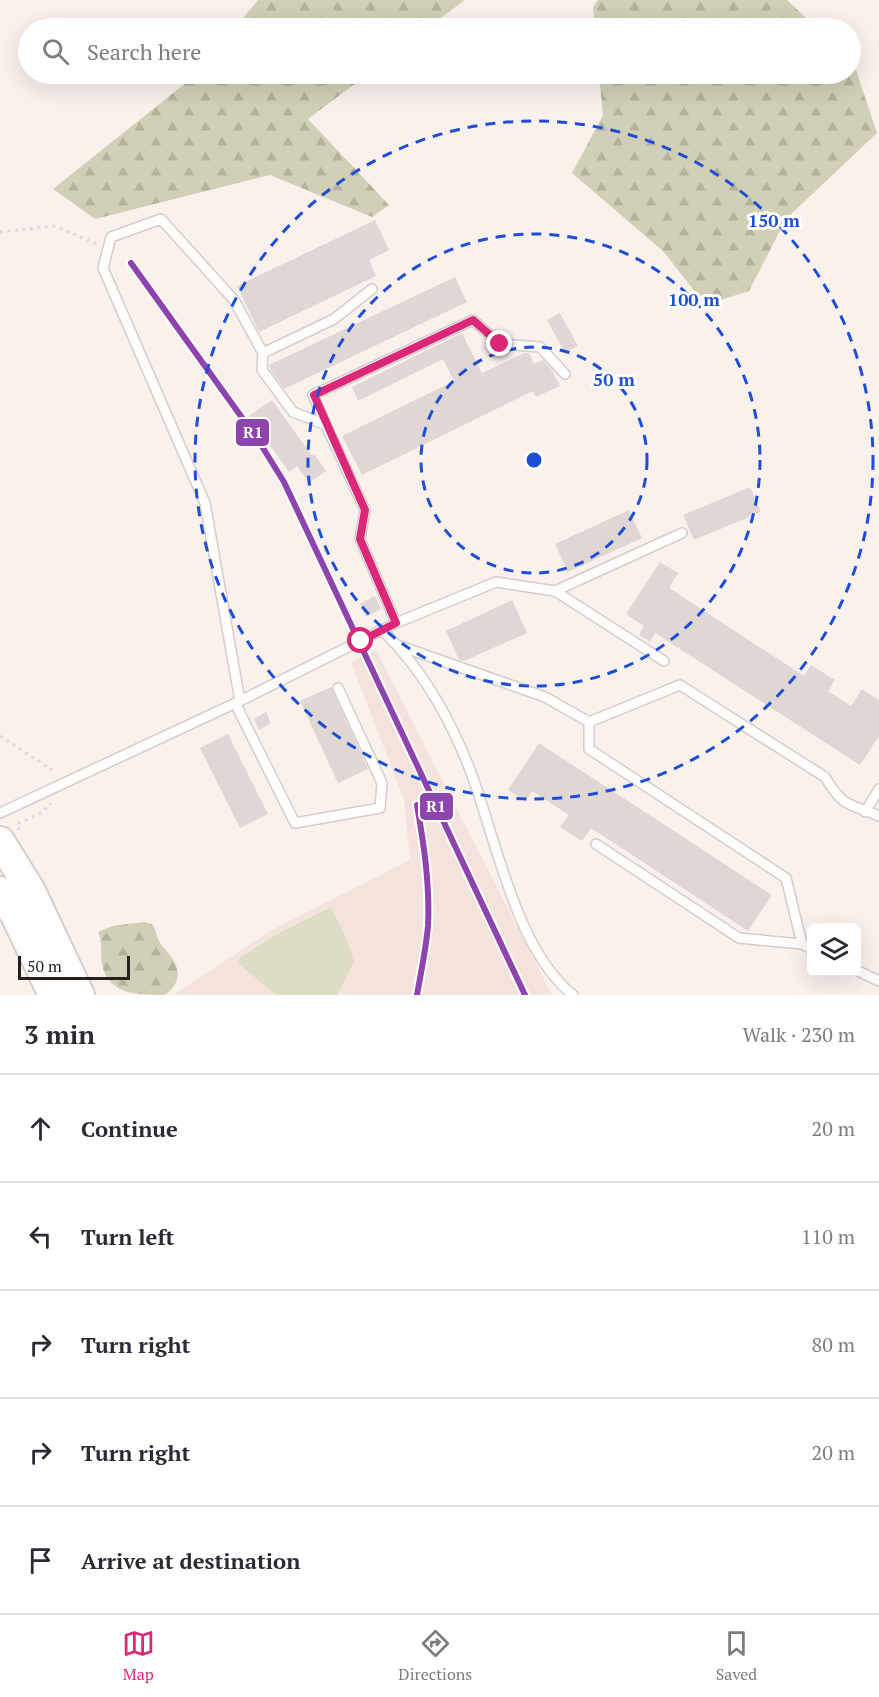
<!DOCTYPE html>
<html lang="en">
<head>
<meta charset="utf-8">
<style>
	body { margin:0; font-family:"PT Serif",serif; background:#f2f2f3; color:#2b2b33 }
	.controls { position:absolute; right:18px; bottom:18px; display:grid; overflow:hidden; border-radius:9px; box-shadow:0 6px 24px #0002 }
	.controls button { width:54px; height:54px; display:grid; place-items:center; padding:0; border:0; border-bottom:2px solid #e1e1e2; background:#fff; color:#2b2b33; font:30px sans-serif }
	.scale { position:absolute; left:18px; bottom:15px; width:112px; box-sizing:border-box; padding-left:6px; border:3px solid #27201d; border-top:0; font-size:16px; line-height:21px; white-space:nowrap; color:#27201d; -webkit-text-stroke:4px #fff; paint-order:stroke }
	.stop { position:absolute; width:18px; height:18px; margin:-14px; border:4px solid #db2777; border-radius:50%; background:#fff }
	.stop.end { background:#db2777; border-color:#fff; box-shadow:0 2px 6px #0008 }
	.list { margin:0; padding:0; list-style:none }
	h2 { display:flex; justify-content:space-between; align-items:center; height:78px; margin:0; padding:0 24px; font-size:26px }
	h2 small { font-size:20px; font-weight:400; color:#7c7c81 }
	.list li { display:grid; grid-template-columns:39px 1fr auto; gap:18px; align-items:center; box-sizing:border-box; height:108px; padding:0 24px; border-top:2px solid #e1e1e2 }
	.list b { display:block; font-size:22px; white-space:nowrap }
	.list em { font-size:20px; font-style:normal; color:#7c7c81 }
	.icon { flex:none; width:33px; height:33px; fill:none; stroke:currentColor; stroke-width:2; stroke-linecap:round; stroke-linejoin:round }
	.map { position:relative; flex:none; width:879px; height:995px; overflow:hidden }
	.search { position:absolute; background:#fff; box-shadow:0 6px 24px #0002; left:18px; right:18px; top:18px; height:66px; display:flex; align-items:center; gap:15px; box-sizing:border-box; padding:0 21px; border-radius:33px; color:#7c7c81; font-size:22px }
	.sheet { height:618px; background:#fff }
	nav { display:flex; justify-content:space-around; align-items:center; box-sizing:border-box; height:84px; border-top:2px solid #e1e1e2; background:#fff; font-size:16px; color:#7c7c81 }
	nav a { display:grid; justify-items:center; gap:3px }
	nav .on { color:#db2777 }
	.map>svg:first-child { display:block }
	.built { fill:#f3e3dc }
	.grass { fill:#dddcc7 }
	.forest { fill:url(#forest-firs) }
	.building { fill:#e0d7d5 }
	.lines { fill:none; stroke-linecap:round; stroke-linejoin:round }
	.lane-casing { stroke:#d4cdc9; stroke-width:12 }
	.primary-casing { stroke:#d4cdc9; stroke-width:32 }
	.path { stroke:#dddad9; stroke-width:3; stroke-dasharray:3 4.5; stroke-linecap:butt }
	.lane { stroke:#fefdfc; stroke-width:9 }
	.primary { stroke:#fefdfc; stroke-width:28 }
	.rail-1-casing { stroke:#fff; stroke-width:10 }
	.rail-1 { stroke:#8e44ad; stroke-width:6 }
	.route { stroke:#db2777; stroke-width:8 }
	.ring { fill:none; stroke:#1d4ed8; stroke-width:3; stroke-dasharray:10 8 }
	.centre { fill:#1d4ed8; stroke:#fff; stroke-width:3 }
	.ring-label { font-size:18px; text-anchor:middle; font-weight:bold; fill:#1d4ed8; stroke:#fff; stroke-width:6; stroke-linejoin:round; paint-order:stroke }
	.line-badge { stroke:#fff; stroke-width:2 }
	.badge-label { font-size:16px; text-anchor:middle; font-weight:bold; fill:#fff }
</style>
</head>
<body>
<div class="map">
<svg width="879" height="995" viewBox="0 0 879 995">
	<defs>
		<pattern id="forest-firs" width="22" height="20" patternUnits="userSpaceOnUse" patternTransform="scale(1.5)"><rect width="22" height="20" fill="#d1d0b7"/><path d="M5 1l3.5 6h-7zM16 11l3.5 6h-7z" fill="#b3b29d"/></pattern>
	</defs>
	<rect width="100%" height="100%" fill="#faf1ed"/>
	<path class="built" d="M376,650L552,995H173L272,930L410,860L404,800L351,662Z"/>
	<path class="grass" d="M331,907L345,935L354,961L337,995H276L239,964V958L283,931Z"/>
	<path class="forest" d="M258,0H465L427,28H235Z
		M598,0H787L817,28H595L593,7Z
		M851,61L854,64L877,133L786,219L749,291L705,305L664,252L572,173L603,115L599,74H850Z
		M197,74H368L308,119L389,205L372,217L270,175L95,219L53,189Z
		M144,922L152,924C156,930 158,941 162,946C177,962 187,978 165,995C138,995 108,995 102,964C100,952 103,943 98,932L112,926Z"/>
	<path class="building" d="M375,220L389,250L369,260L376,276L259,332L237,286Z
		M455,277L467,302L284,389L271,371L269,365Z
		M560,313L578,346L565,353L547,320Z
		M462,333L482,373L524,353H529L534,364L543,360L552,370L560,386L536,397L533,391L362,475L342,436L454,381L443,359L358,401L352,387Z
		M272,400L312,456L314,454L326,471L309,483L297,466L289,472L249,416Z
		M750,487L761,512L694,540L683,515Z
		M629,510L642,538L568,572L555,544Z
		M660,562L678,573L669,588L804,676L811,665L835,680L828,691L851,706L862,689L879,700V736L860,765L655,633L650,642L639,635L644,626L626,614Z
		M375,596L381,609L366,617L360,604Z
		M512,600L527,633L464,661L459,660L446,631Z
		M331,687L368,769L338,783L300,701Z
		M266,712L271,723L259,730L254,719Z
		M228,734L268,814L240,828L200,748Z
		M539,743L772,895L748,931L591,828L582,841L560,827L569,815L532,791L526,801L508,790Z"/>
	<g class="lines">
		<defs>
			<path id="lane" d="M263,353L334,319L372,289
				M326,425L313,395L473,320L500,344L540,347L565,374
				M555,591L682,533
				M396,623L496,582L555,591L664,661
				M397,645L545,697L589,722L680,685L825,777C844,809 849,803 879,816
				M240,701L205,503L103,268L111,237L161,219L234,300L263,353L262,370L293,412L326,425L365,510L360,539L396,623L382,630
				M235,703L295,823L380,808L382,783L338,688
				M589,722V749L786,878L802,944L812,949
				M865,812L879,789
				M0,813L240,701L382,630C424,670 455,727 474,781C497,845 518,952 573,995
				M596,844L739,938L802,944
				M856,970L879,981"/>
			<path id="primary" d="M0,841L31,891L80,995
				M0,891L15,915L53,995"/>
		</defs>
		<use href="#lane" class="lane-casing"/>
		<use href="#primary" class="primary-casing"/>
		<path class="path" d="M0,232L55,226L99,245
			M0,736L52,770
			M19,830L17,824L43,812L51,803"/>
		<use href="#lane" class="lane"/>
		<use href="#primary" class="primary"/>
		<defs>
			<path id="rail-1" d="M131,263L258,440L284,482L525,995
				M417,805C424,845 430,885 428,926C426,949 421,972 417,995"/>
		</defs>
		<use href="#rail-1" class="rail-1-casing"/>
		<use href="#rail-1" class="rail-1"/>
	</g>
	<g class="lines">
		<path class="route" d="M361,641L396,623L360,539L365,510L314,395L473,320L500,344"/>
	</g>
	<g class="ring">
		<circle cx="534" cy="460" r="113"/>
		<circle cx="534" cy="460" r="226"/>
		<circle cx="534" cy="460" r="339"/>
	</g>
	<circle cx="534" cy="460" r="9" class="centre"/>
	<g class="ring-label">
		<text x="774" y="227">150 m</text>
		<text x="694" y="306">100 m</text>
		<text x="614" y="386">50 m</text>
	</g>
	<g class="line-badge">
		<rect x="235" y="418" width="35" height="29" rx="6" fill="#8e44ad"/>
		<rect x="419" y="792" width="35" height="29" rx="6" fill="#8e44ad"/>
	</g>
	<g class="badge-label">
		<text x="253" y="438">R1</text>
		<text x="436" y="812">R1</text>
	</g>
</svg>
<div class="controls">
<button><svg class="icon" aria-label="layers" viewBox="0 0 24 24"><path d="M12 4l9 5-9 5-9-5zM3 14l9 5 9-5"/></svg></button>
</div>
<div class="scale">50 m</div>
<div class="stop" style="left:361px;top:641px"></div>
<div class="stop end" style="left:500px;top:344px"></div>
<div class="search"><svg class="icon" aria-label="search" viewBox="0 0 24 24"><circle cx="10" cy="10" r="6"/><path d="M15 15l6 6"/></svg>Search here</div>
</div>
<section class="sheet">
<h2>3 min<small>Walk · 230 m</small></h2>
<ul class="list">
<li><svg class="icon" aria-label="ahead" viewBox="0 0 24 24"><path d="M12 20V5M6 11l6-6 6 6"/></svg><div><b>Continue</b></div><em>20 m</em></li>
<li><svg class="icon" aria-label="left" viewBox="0 0 24 24"><path d="M17 20v-9H6M10 6l-5 5 5 5"/></svg><div><b>Turn left</b></div><em>110 m</em></li>
<li><svg class="icon" aria-label="right" viewBox="0 0 24 24"><path d="M7 20v-9h11M14 6l5 5-5 5"/></svg><div><b>Turn right</b></div><em>80 m</em></li>
<li><svg class="icon" aria-label="right" viewBox="0 0 24 24"><path d="M7 20v-9h11M14 6l5 5-5 5"/></svg><div><b>Turn right</b></div><em>20 m</em></li>
<li><svg class="icon" aria-label="arrive" viewBox="0 0 24 24"><path d="M6 21V4h12l-3 4 3 4H6"/></svg><div><b>Arrive at destination</b></div></li>
</ul>
</section>
<nav>
<a class="on"><svg class="icon" aria-label="map" viewBox="0 0 24 24"><path d="M3 6l6-2 6 2 6-2v14l-6 2-6-2-6 2zM9 4v14M15 6v14"/></svg>Map</a>
<a><svg class="icon" aria-label="directions" viewBox="0 0 24 24"><path d="M12 3l9 9-9 9-9-9zM9 14v-3h6M13 9l2 2-2 2"/></svg>Directions</a>
<a><svg class="icon" aria-label="saved" viewBox="0 0 24 24"><path d="M7 4h10v16l-5-4-5 4z"/></svg>Saved</a>
</nav>
</body>
</html>
